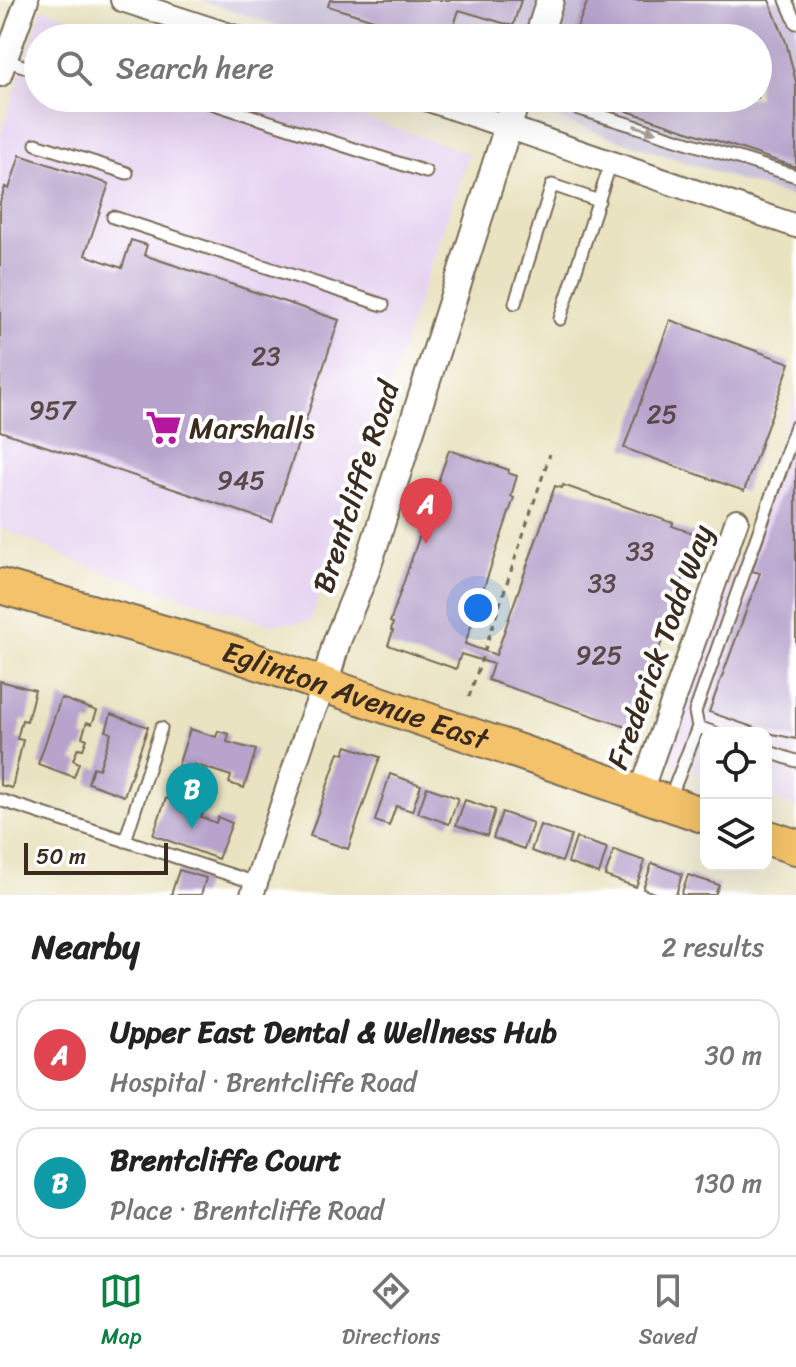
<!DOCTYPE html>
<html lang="en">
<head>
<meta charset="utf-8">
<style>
	body { margin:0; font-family:Sriracha,sans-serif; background:#f2f2f2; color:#222 }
	.controls { position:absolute; right:24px; bottom:24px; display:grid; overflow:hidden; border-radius:16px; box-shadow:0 8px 32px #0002 }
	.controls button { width:72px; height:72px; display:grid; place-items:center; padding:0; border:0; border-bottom:2px solid #e0e0e0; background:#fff; color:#222; font:40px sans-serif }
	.scale { position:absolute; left:24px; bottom:20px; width:144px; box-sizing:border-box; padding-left:8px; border:4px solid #3b2a1e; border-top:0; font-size:22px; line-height:28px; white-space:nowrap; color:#3b2a1e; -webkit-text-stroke:6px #fff; paint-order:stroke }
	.you { position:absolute; left:478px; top:608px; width:28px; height:28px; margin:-20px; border:6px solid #fff; border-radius:50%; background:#1a73e8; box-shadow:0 0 0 12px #1a73e833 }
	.badge { display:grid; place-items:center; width:52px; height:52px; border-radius:50%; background:#0b8043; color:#fff; font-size:26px; font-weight:700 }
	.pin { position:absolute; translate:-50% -66px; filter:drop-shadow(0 2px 4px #0008) }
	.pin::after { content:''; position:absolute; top:42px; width:28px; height:24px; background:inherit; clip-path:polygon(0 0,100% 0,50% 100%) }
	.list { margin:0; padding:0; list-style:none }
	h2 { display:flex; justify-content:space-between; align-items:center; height:104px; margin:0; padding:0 32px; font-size:34px }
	h2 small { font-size:26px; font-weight:400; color:#767676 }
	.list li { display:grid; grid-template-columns:52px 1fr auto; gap:24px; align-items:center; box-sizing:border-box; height:112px; margin:0 16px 16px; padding:0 16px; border:2px solid #e0e0e0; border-radius:24px }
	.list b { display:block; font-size:30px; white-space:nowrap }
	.list p { margin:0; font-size:26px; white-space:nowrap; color:#767676 }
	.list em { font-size:26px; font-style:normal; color:#767676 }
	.icon { flex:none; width:44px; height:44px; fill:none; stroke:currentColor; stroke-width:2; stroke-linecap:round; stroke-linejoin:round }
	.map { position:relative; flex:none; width:796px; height:895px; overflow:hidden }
	.search { position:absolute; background:#fff; box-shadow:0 8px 32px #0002; left:24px; right:24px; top:24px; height:88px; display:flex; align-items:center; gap:20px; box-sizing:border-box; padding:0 28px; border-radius:44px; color:#767676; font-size:30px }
	.sheet { height:360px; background:#fff }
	nav { display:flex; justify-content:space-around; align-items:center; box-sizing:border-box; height:112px; border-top:2px solid #e0e0e0; background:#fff; font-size:22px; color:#767676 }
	nav a { display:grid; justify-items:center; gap:4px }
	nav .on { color:#0b8043 }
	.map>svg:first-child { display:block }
	.built { fill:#e6d2f0 }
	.industrial { fill:#c8bfd8 }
	.building { fill:#b7a3cc }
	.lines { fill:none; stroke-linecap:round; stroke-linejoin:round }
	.service-casing { stroke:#786b57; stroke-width:15 }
	.minor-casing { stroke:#786b57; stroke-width:26 }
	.tertiary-casing { stroke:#786b57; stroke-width:30 }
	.primary-casing { stroke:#786b57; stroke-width:38 }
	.path { stroke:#786b57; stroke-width:3; stroke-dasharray:6 6; stroke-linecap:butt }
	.service { stroke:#fff; stroke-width:11 }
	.minor { stroke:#fff; stroke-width:22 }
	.tertiary { stroke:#fff; stroke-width:26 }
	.primary { stroke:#f3c26a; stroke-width:34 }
	.oneway { fill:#a79f9a }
	.labels { text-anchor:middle; stroke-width:8; stroke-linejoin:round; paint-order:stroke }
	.number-label { font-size:26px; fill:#5a484a }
	.poi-label { font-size:30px; fill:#3b2a1e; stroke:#fff; text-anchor:start }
	.street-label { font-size:30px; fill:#3b2a1e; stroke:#fff }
</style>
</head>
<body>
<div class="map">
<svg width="796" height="895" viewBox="0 0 796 895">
	<rect width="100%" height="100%" fill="#fff"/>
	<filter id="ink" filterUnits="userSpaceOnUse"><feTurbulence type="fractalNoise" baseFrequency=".0125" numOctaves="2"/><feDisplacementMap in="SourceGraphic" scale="16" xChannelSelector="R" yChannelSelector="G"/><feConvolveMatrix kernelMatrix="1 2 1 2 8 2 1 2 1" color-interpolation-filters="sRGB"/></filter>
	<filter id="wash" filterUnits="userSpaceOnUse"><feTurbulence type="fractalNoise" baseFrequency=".006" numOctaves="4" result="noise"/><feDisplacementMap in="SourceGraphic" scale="32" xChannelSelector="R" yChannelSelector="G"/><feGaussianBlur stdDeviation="1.8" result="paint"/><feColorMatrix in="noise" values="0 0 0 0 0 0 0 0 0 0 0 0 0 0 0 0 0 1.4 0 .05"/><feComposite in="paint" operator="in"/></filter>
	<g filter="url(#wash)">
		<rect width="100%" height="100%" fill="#eae3c1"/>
		<path class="built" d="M42,8L129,38H38V98H307L469,153L310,622L269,624L97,570L0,527V136Z
			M796,393V807L766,796V733H706V776L667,762Z"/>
		<path class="industrial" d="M200,0H796V199L494,98H758V38H314Z"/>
		<g id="blocks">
			<path class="building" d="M330,0H521L513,26L459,10L450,38H433L328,6Z
				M588,0H769L786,42L796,82V167L591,99L758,98V38H573Z
				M478,25L514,37V38H475Z
				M20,155L109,184L85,255L122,268L131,240L147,245L144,255L339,320L272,522L0,431V202L5,187L9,189Z
				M670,320L790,363L744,491L624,448Z
				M796,446V739L773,734L709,712L760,573L752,571Z
				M449,450L509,470L508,473L517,476L511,496L514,498L465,644L496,655L555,486L562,488L563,485L673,523L672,526L698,535L632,729L488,680L493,664L461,654L456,669L388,645L393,631L391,630L393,623L390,622Z
				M0,681L35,690L27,721L22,720L17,739L23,740L12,788L0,785Z
				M61,698L97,711L92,724L87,722L82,737L87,739L83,749L78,748L73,760L79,763L74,777L38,764Z
				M111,714L148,727L124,796L88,783L93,767L99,769L111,733L106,731Z
				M190,729L216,737L218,731L229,734L227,742L256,750L244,788L229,783L231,776L194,764L192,771L178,766Z
				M347,746L380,757L348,849L310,836L339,752L344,754Z
				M390,774L421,785L412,811L396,806L389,826L375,821Z
				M427,787L458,798L449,824L418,813Z
				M166,798L181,804L179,810L188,814L190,807L203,812L201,817L216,823L218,817L232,823L218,859L153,835Z
				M465,800L495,810L487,836L456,825Z
				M502,812L533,823L524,849L493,838Z
				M540,825L571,836L562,862L531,851Z
				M576,838L607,848L599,874L568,863Z
				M614,850L645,861L636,887L605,876Z
				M652,863L682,874L676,895H660L643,889Z
				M179,870L206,878L201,895H171Z
				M688,875L719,885L715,895H681Z"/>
		</g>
	</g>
	<g filter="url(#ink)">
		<use href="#blocks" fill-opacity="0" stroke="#786b57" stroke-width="2"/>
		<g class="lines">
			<defs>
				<path id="service" d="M786,0L796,23
					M5,60L38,71
					M203,98L202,100L426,172
					M544,98L796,176
					M36,144L127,173
					M113,217L383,305
					M515,303L552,185L599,201
					M560,319L611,162
					M698,727L715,733
					M766,751L796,761
					M670,798L698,727L695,712L796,426
					M0,800L256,883
					M125,841L161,728"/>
				<path id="minor" d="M122,0L239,38
					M0,75L27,0
					M423,98L796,226
					M640,794L737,520
					M252,895L308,726L324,686"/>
				<path id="tertiary" d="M538,38L550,0
					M324,686L337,641L367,568L517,98"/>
				<g id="primary">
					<path id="s1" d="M0,586L223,650L706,816"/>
					<path d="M766,837L796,847"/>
				</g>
			</defs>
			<use href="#service" class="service-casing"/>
			<use href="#minor" class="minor-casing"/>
			<use href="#tertiary" class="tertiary-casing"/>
			<use href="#primary" class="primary-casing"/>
			<path class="path" d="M469,697L550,454"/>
			<use href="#service" class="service"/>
			<use href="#minor" class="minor"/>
			<use href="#tertiary" class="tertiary"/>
			<use href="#primary" class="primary"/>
		</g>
		<defs><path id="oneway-solid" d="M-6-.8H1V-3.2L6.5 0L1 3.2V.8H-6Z" transform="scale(2)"/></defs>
		<use class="oneway" href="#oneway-solid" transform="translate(645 129) rotate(17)"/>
	</g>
	<defs>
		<symbol id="supermarket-bare" viewBox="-9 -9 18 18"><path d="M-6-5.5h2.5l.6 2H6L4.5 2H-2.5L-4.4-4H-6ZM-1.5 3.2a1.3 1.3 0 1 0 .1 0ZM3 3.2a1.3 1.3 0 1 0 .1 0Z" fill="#b5179e" stroke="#fff" stroke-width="2.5" paint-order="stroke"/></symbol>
	</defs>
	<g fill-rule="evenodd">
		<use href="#supermarket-bare" x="138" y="402" width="51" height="51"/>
	</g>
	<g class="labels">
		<g class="number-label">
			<text x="266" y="365">23</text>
			<text x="52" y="419">957</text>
			<text x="662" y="423">25</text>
			<text x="241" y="489">945</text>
			<text x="640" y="560">33</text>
			<text x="602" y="592">33</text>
			<text x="599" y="664">925</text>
		</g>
		<g class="poi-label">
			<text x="189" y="438">Marshalls</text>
		</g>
		<g class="street-label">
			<text transform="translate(356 487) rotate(-72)" y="10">Brentcliffe Road</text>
			<text transform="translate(660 647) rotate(-70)" y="10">Frederick Todd Way</text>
			<text dy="10" stroke="none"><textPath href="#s1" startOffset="372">Eglinton Avenue East</textPath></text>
		</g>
	</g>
</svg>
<div class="controls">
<button><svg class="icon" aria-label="locate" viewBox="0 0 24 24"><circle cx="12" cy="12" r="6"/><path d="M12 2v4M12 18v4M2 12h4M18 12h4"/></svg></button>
<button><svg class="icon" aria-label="layers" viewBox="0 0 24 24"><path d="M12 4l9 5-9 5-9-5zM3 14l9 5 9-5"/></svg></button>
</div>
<div class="scale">50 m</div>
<div class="you"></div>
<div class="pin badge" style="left:426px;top:544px;background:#e0444e">A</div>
<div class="pin badge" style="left:192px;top:829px;background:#0f9aa8">B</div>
<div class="search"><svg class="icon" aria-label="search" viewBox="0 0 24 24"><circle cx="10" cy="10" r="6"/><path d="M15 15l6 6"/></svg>Search here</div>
</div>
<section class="sheet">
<h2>Nearby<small>2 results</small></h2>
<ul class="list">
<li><span class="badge" style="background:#e0444e">A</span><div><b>Upper East Dental &amp; Wellness Hub</b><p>Hospital · Brentcliffe Road</p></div><em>30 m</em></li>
<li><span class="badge" style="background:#0f9aa8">B</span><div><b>Brentcliffe Court</b><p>Place · Brentcliffe Road</p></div><em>130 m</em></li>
</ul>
</section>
<nav>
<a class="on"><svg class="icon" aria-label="map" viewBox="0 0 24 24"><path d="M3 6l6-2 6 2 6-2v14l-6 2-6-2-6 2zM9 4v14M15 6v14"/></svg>Map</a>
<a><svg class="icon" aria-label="directions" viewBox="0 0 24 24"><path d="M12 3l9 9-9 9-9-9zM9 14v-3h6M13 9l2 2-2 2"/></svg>Directions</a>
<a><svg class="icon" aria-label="saved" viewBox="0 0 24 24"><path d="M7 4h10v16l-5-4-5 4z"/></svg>Saved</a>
</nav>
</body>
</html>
